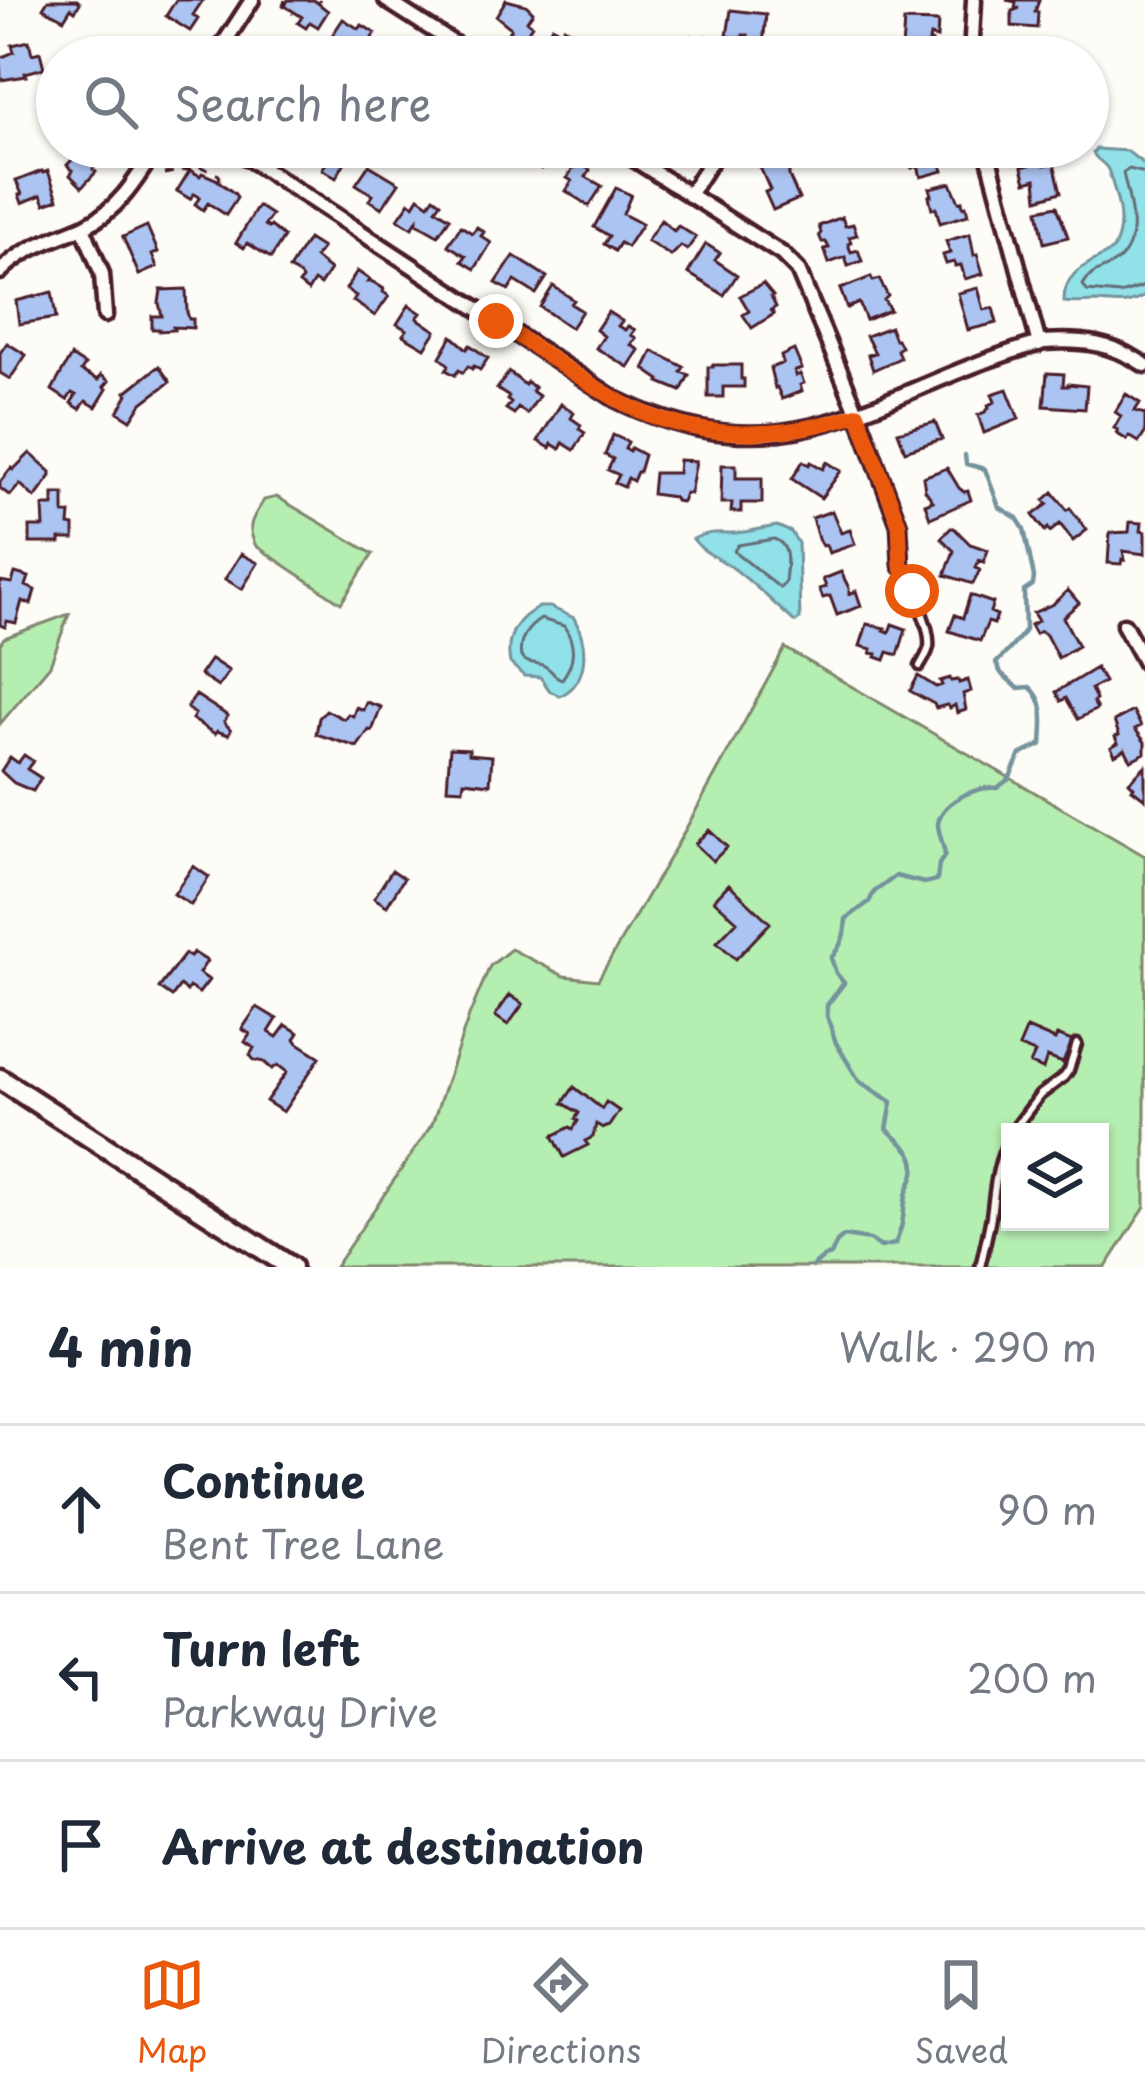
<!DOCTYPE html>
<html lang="en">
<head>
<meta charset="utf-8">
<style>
	body { margin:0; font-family:"Playpen Sans",sans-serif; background:#f6f6f7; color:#1f2937 }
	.controls { position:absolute; right:36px; bottom:36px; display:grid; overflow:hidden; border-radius:0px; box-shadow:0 3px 9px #0004 }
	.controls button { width:108px; height:108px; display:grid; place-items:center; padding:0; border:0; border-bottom:3px solid #e0e1e3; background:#fff; color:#1f2937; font:60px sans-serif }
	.stop { position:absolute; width:36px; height:36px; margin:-27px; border:9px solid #ea580c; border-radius:50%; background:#fff }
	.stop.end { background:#ea580c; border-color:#fff; box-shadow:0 3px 12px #0008 }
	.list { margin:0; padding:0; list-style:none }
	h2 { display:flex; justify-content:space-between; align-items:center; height:156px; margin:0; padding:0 48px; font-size:51px }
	h2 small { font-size:39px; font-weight:400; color:#747a83 }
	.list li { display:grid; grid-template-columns:78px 1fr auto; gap:36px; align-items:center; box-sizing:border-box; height:168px; padding:0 48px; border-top:3px solid #e0e1e3 }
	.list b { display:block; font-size:45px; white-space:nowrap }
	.list p { margin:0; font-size:39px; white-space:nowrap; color:#747a83 }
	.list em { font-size:39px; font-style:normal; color:#747a83 }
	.icon { flex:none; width:66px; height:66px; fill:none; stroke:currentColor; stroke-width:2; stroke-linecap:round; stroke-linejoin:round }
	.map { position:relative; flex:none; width:1145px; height:1267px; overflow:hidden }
	.search { position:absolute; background:#fff; box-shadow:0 3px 9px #0004; left:36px; right:36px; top:36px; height:132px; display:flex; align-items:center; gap:30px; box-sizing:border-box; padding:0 42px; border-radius:66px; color:#747a83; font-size:45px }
	.sheet { height:660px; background:#fff }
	nav { display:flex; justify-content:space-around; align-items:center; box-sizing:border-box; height:168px; border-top:3px solid #e0e1e3; background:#fff; font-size:33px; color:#747a83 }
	nav a { display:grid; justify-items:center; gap:6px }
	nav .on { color:#ea580c }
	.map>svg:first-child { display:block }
	.green { fill:#b5eeb1; stroke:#80866e; stroke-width:3; fill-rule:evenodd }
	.water { fill:#90e1e8; stroke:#74939c; stroke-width:3 }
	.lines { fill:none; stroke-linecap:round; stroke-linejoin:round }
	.shore { stroke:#666d77; stroke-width:3 }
	.stream { stroke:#74939c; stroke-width:4.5 }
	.building { fill:#acc4f2; stroke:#4a1f2b; stroke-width:3 }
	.lane-casing { stroke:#4a1f2b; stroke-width:15 }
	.street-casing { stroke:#4a1f2b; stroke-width:21 }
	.secondary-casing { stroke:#4a1f2b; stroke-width:27 }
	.path { stroke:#4a1f2b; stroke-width:3; stroke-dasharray:9 9; stroke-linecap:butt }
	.lane { stroke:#fdfcf7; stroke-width:6 }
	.street { stroke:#fdfcf7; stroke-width:12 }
	.secondary { stroke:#fdfcf7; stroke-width:18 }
	.route { stroke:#ea580c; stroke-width:15 }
</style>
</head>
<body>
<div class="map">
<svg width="1145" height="1267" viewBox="0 0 1145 1267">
	<rect width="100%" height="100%" fill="#fdfcf7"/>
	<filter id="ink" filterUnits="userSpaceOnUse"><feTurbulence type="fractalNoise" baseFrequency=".00833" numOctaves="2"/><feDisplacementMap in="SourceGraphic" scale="24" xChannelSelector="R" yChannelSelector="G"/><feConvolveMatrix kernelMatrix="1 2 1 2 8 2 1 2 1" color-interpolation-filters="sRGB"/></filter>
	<g filter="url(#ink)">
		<path class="green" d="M277,497L373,554L341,603L256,546C245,525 253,518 264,500Z
			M69,614L50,665L0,724V644L4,638Z
			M785,648L1145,856V1207L1106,1267H335L432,1124L469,1016L490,966L511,949L564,976L598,980L678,843ZM1010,1132H1100V1222H1010Z"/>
		<path class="water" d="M1096,149L1127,151L1145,165V296C1126,307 1115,303 1095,302C1084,302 1075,304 1064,302C1063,270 1091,264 1113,250C1127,224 1117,198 1109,172C1106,162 1097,162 1093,153Z
			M777,526L791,532L798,543L800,619L795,622C774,604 756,585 733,568C719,558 703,553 693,539C708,531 718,533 735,533C749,532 763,528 777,526Z
			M539,607H550L574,618C588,643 590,682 560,696L550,691L540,677L524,676L510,663C505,637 516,619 539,607Z"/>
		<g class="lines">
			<path class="shore" d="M1145,173L1129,169L1123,173C1129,201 1145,245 1113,264C1100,271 1091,271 1083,285L1087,291L1120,294L1145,286
				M774,539C792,545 786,567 785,583L780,588L734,551L738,545Z
				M541,619L564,626C576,644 575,662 562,679C553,677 554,671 546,667C537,661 529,666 521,657C518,640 527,628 541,619Z"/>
			<path class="stream" d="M812,1267L824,1257L831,1255L837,1242L844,1236L870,1240L881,1247L895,1244C905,1222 902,1216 906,1196C907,1189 911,1183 913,1177C921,1153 901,1144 887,1129L892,1102L859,1081L836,1043L827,1016V1005L844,983L836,973L831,958C842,945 845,935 846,919L869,902L874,892L896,876L924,883L937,880L939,864L945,855C944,846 938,832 938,824C941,801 977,786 997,788L1009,779L1020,755L1042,744C1043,723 1047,702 1030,687L1018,688L1001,673L996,663C1007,652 1017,643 1025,630L1024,591L1033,585L1034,577L1024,529L1017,518L999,507L985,469L966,464L965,455"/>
		</g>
		<path class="building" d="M48,0H77L80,3L75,11L71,8L64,19L43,8Z
			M176,0H203L193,15L198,19L190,31L166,16Z
			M288,0H314L328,11L318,27L310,22L306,28L298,23L302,17L285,6Z
			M506,0L526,5L533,12L527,21L532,25L519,45L506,36L511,28L496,16Z
			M1006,0H1039L1035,12H1038L1037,28L1012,26V11L1020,8L1015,9L1016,2Z
			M731,10L766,14L763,45L747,43L748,35H743V38L727,36Z
			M343,19L359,29L362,25L375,33L361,56L331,37Z
			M904,21L938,22L937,38L930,36L929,42H932L928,57H906V50L902,49Z
			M552,26L561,32L564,27L574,33L571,38L579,44L574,53L577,57H555L550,54L553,50L541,43Z
			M692,36L698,43L706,36L720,53L715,57H685L689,53L682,45Z
			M29,41L32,54L40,52L44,68L25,73L26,76L1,80L0,58L14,52L12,45Z
			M150,42L173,57H128L140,43L147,47Z
			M1004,46L1028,49V57H1003Z
			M85,147H103L109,153L93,169L96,172L82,187L70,175L73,171L67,165Z
			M313,147H344L350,153L336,178L322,169L327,162L317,156L318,154L311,149Z
			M513,147H555L561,151L552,163L547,160L541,169L532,163L529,167L521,161L523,157L512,149Z
			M811,147H835V150L842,152L839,163L810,156Z
			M915,147H941L945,163L941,164L943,171L921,177L918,166L912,168L910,158L917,156Z
			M779,156L781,160L788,156L792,165L786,168L789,170V176L799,199L773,210L765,192L770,190L759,165Z
			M578,161L590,170L586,177L602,186L589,206L566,191L572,181L567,178Z
			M1044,161L1045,165L1054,163L1061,192L1038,199L1036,179L1026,182L1022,167Z
			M369,165L399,183L382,208L369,200L373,195L356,184Z
			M190,170L200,176L202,173L216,179L235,194L237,198L226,215L208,203L203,210L195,204L200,197L194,194L190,199L177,191Z
			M42,171L43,173L48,171L58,199L45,204L41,195L22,203L19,195L22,194L16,181Z
			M951,183L959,202L962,201L963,207L966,206L968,215L940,223L936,208L932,209L929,196L932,195L930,188Z
			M616,188L631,195L623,214L642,224L627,247L620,243L615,251L604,244L609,236L594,227Z
			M419,197L429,204L434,197L441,202L436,209L450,218L438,235L417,223V220L412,228L398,219L410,202L414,205Z
			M258,206L272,215L265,225L269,228L271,226L284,237L271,258L247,243L244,248L236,243Z
			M1057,206L1068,237L1044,243L1038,210Z
			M842,217L845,226L853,224L857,235L849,237L851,242L848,244L851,252L858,250L862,261L848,266L845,257L829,263L824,249L829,248L826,242H822L819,235L821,233L819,226Z
			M661,220L674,231L678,226L696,237L687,250L681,246L671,256L647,241Z
			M147,226L158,252L152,255L157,267L139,275L123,237Z
			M461,226L472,233L477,227L484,232L481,236L491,243L475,269L462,261L466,256L448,245Z
			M970,234L974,255L977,254L983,274L965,279L961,265L955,266L954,262L946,264L943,255L950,253L946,241Z
			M308,239L322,248L315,258L330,270L320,285L314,281L308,291L299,284L302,279L300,276L289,269Z
			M706,244L720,253L715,260L737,275L724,295L688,273Z
			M514,256L547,277L536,294L515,281L509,290L496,283Z
			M357,271L370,280L368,282H373L384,289L383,292L389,296L375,316L353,301L356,296L346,289Z
			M871,277L873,281L879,279L888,296L884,300L890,310L866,320L859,303L847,308L840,289Z
			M763,284L773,296L771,297L776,307L771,310L774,314L752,328L743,315L749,311L740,296Z
			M553,286L574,300L571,304L582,311L571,328L540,307Z
			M978,288L984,310L993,308L997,323L968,330L958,293Z
			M186,289L187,312L189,319H193V328L173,327L174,330L159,331V329H152V316H162L159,303L161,290Z
			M52,292L56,318L19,324L16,301Z
			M409,305L421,313L417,318L436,331L425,348L403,335L407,330L397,324Z
			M608,312L622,321L618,326L625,330L628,326L635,330L631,335L636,338L631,345L639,350L628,367L596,348L604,336L596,330Z
			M890,327L895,340L897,339L901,347L897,350L900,358L873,370L868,355L875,353L866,336Z
			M452,336L467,349L470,345L488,358L480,370L474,366L472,369L468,366L463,373L459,370L455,375L446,370L449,365L440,357Z
			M7,343L26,355L10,379L0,373V353Z
			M794,350L802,369L795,371L796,376L800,374L804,383L800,385L802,391L782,399L777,387L775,388L770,368L783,363L781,356Z
			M653,351L684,367L681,372L689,375L681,391L659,382L660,380L644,369Z
			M71,356L85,365L81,371L98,380L101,375L109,381L104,387L107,389L96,407L86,401L80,409L71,403L76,395L72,393L67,400L52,390Z
			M713,365H741V379H744V387H723V397H708V367H713Z
			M159,366L170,382L142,403L131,420L118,412L128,394L126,392Z
			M509,372L525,385L527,382L535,388L532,391L539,396L527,414L518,408L514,414L506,409L511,403L507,400L509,397L497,389Z
			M1047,373L1064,374L1063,386H1068V384L1087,386L1085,409L1044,406Z
			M1007,389L1019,419L984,433L978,415L985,412L989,408L988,405L995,402L992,394Z
			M1126,394L1140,403L1135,411L1145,414V433L1139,442L1129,436L1127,440L1116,433L1118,430L1114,428L1121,416L1115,412Z
			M561,404L574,413L571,418L581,425L579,429L585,433L574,450L563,443L560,449L552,444L550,448L538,441Z
			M935,422L942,439L905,451L898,432Z
			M613,435L628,442L625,449L629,451L631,448L644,455L639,472H637L633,481L628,478L624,487L615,483L619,475L608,470L613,459L605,455Z
			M30,453L51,472V476L35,498L20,484L10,496L0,488V482L11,468L13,470Z
			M679,460L696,461L690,494L685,493L682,502L676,501L673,497L652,494L654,473H678Z
			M803,461L809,465L811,462L823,469L827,462L841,471L821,498L792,479Z
			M722,465H736V478H762V503H741V512H731L732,503H721Z
			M947,468L959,488L964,492L968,491L971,500L930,518L925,504L933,501L925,490L923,477Z
			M1053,492L1067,510L1070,508L1087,530L1073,541L1060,524L1050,532L1048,528L1045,531L1033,515L1048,504L1044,500Z
			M53,494H64V514H70L69,525L74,526V539H60V543H30V527H44L43,506H53Z
			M832,511L841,533L850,530L855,544L829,553L826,545L822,546L818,539L812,518Z
			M1130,522L1142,523L1141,531L1145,532V554L1123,551L1125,560L1122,559L1121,564L1108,563L1110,533L1129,532Z
			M951,528H954L970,544L988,550L984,562L979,560L976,568L980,570L973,584L945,575L954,551L941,538Z
			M241,554L258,563L242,589L225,579Z
			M841,572L849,588V594L856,591L861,606L837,615L830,596L823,598L819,589L826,587L823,579Z
			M15,573L29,577L26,586L35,590L31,604L22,601L16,623L7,621L5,627L0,625V581L12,583Z
			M1068,590L1079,603L1063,617L1078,646L1058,658L1046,635L1041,631L1035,634L1030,625L1038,621L1033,613L1053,604Z
			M970,595L993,603L990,612L997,615L994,624L988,622L980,641L949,631L955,615L963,618Z
			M867,624L885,628L884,630L889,632L892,624L906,629L898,655L888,652L885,660L876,657L877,654L871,653L872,649L860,646Z
			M211,659L229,671L218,687L200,675Z
			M1096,668L1104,682L1091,689L1096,700L1093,702L1097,709L1078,719L1066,698L1061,701L1056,692Z
			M918,676L936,687L942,685L940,681L950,678L951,681L958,680L959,683L968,680L971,691L963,694L966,710L957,713L955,705L950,708L947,705L936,708L934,704L910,691Z
			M196,695L228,716L224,722L231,730L228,735L217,731L215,734L192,719L195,714L187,708Z
			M366,702L381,707L372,731L369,730L357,747L316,734L319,718L326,710L344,719L348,714L353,716L356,707L363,710Z
			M1133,711L1141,726L1135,729L1145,742V753L1131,760L1125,749L1115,755L1111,747L1118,743L1115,737L1119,735L1114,721Z
			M450,748L469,749V754L492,756L490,784L464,781L463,789L447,788Z
			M24,755L33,761L27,769L41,778L33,791L14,783L1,771L10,757L18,763Z
			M1145,766V799L1132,789L1134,787L1129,782Z
			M709,830L727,847L713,861L695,844Z
			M193,866L209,877L191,905L174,894Z
			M392,870L404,878L387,906L374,898Z
			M729,884L770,923L736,959L717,942L737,921L714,900Z
			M193,952L207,961L199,973L209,980L199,993L189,987L187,991L180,986L172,997L159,988L185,954L190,957Z
			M510,995L523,1004L508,1025L495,1016Z
			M257,1007L277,1019L269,1032L277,1037L286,1025L299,1033L295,1039L298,1043L320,1057L283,1112L266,1101L287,1072L278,1065L272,1069L264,1062L254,1060L250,1055L254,1048L245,1042L250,1034L242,1029Z
			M1027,1028L1055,1040L1057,1035L1072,1041L1063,1063L1047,1057L1043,1069L1030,1064L1035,1053L1019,1047Z
			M574,1087L602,1109L606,1102L619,1111L609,1126L603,1128L596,1124L593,1137L585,1141L588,1145L564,1157L553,1136L570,1127L573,1129L578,1121L575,1119L579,1113L563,1103Z"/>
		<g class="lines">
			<defs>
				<path id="lane" d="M901,566C910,585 932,627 929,647C928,653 923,661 920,666
					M1012,1132L1040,1095L1064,1077L1069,1070L1077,1044
					M980,1267C984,1250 988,1233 991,1216C995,1187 996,1163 1010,1137"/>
				<path id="street" d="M386,0L475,57
					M215,57L252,0
					M971,57L974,0
					M231,147L615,399C794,487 881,386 1044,342C1082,339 1112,343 1145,365
					M615,147L782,254L798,270L858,414L899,525L901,566
					M986,147L1039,344
					M689,195L720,147
					M83,227L102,274L105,315
					M0,272C25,246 54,240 85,226C119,210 138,177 157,147
					M1124,625L1145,663"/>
				<path id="secondary" d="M0,1079L291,1267"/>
			</defs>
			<use href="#lane" class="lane-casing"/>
			<use href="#street" class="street-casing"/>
			<use href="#secondary" class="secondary-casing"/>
			<path class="path" d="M285,0L283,6L293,14
				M318,3L320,0
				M164,174L201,167L219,175L220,181"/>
			<use href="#lane" class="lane"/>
			<use href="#street" class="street"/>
			<use href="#secondary" class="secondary"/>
		</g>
	</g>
	<g class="lines" filter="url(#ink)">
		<path class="route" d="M496,321C535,347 574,375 614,398C690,442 778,441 858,414L899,524L901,566L912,591"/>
	</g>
</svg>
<div class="controls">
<button><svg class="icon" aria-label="layers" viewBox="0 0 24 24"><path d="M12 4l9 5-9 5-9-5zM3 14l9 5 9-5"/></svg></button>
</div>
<div class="stop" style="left:912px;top:591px"></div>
<div class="stop end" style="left:496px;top:321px"></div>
<div class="search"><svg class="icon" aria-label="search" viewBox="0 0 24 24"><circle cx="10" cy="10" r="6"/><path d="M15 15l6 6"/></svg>Search here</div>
</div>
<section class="sheet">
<h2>4 min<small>Walk · 290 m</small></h2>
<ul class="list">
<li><svg class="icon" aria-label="ahead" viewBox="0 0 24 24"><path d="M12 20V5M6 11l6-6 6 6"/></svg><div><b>Continue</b><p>Bent Tree Lane</p></div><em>90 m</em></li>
<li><svg class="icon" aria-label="left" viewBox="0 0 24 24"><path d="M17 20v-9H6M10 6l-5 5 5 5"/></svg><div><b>Turn left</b><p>Parkway Drive</p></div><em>200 m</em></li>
<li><svg class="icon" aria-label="arrive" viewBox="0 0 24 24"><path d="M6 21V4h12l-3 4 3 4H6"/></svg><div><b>Arrive at destination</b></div></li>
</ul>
</section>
<nav>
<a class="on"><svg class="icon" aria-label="map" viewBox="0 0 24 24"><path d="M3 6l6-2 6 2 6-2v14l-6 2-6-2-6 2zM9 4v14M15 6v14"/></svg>Map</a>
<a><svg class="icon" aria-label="directions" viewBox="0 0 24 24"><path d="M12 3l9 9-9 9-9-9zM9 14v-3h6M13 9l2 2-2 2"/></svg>Directions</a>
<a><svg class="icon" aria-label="saved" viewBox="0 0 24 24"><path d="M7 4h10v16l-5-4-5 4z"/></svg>Saved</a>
</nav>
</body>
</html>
